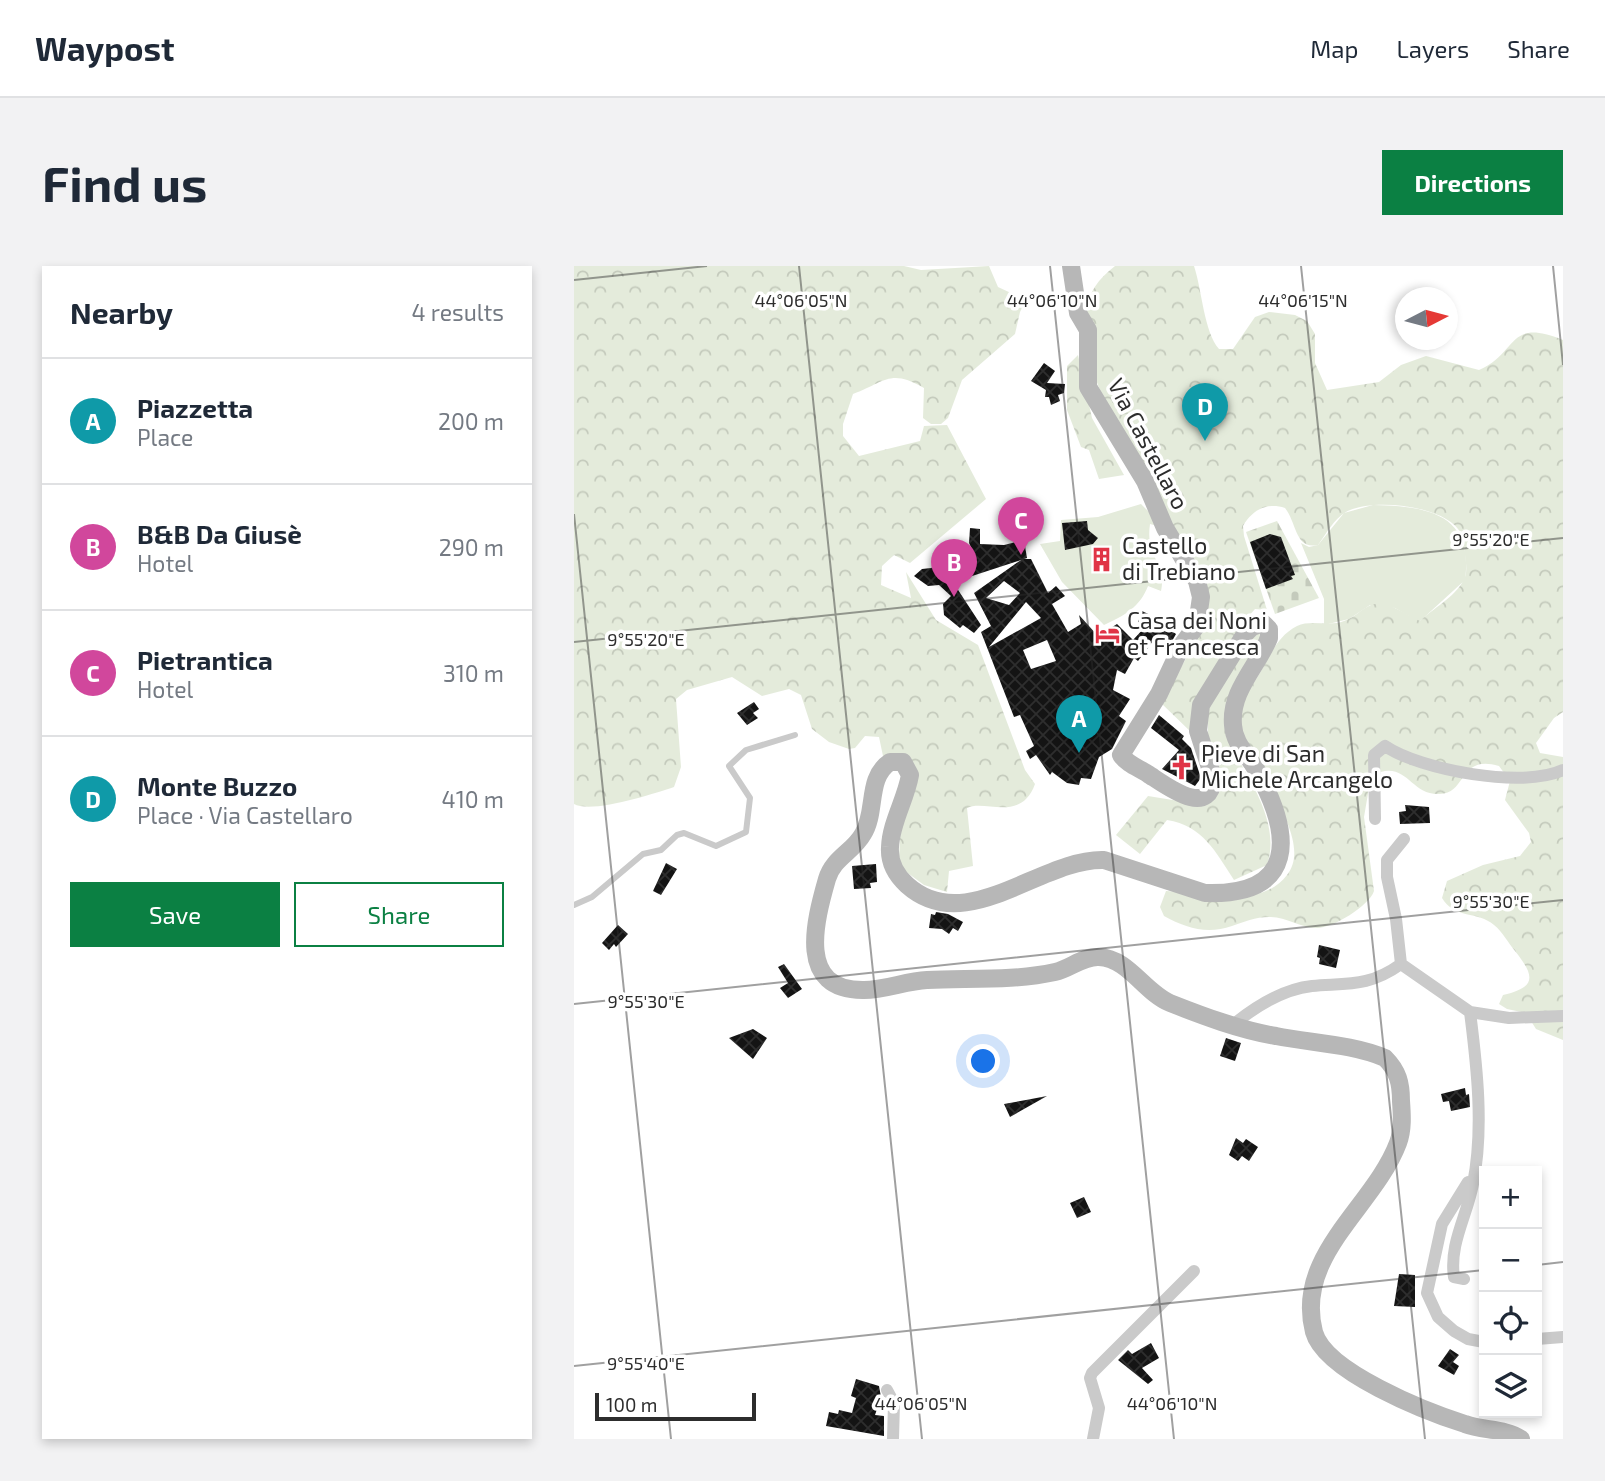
<!DOCTYPE html>
<html lang="en">
<head>
<meta charset="utf-8">
<style>
	body { margin:0; font-family:"Exo 2",sans-serif; background:#f2f2f3; color:#1f2937 }
	.controls { position:absolute; right:21px; bottom:21px; display:grid; overflow:hidden; border-radius:0px; box-shadow:0 4px 10px #0003 }
	.controls button { width:63px; height:63px; display:grid; place-items:center; padding:0; border:0; border-bottom:2px solid #e0e1e3; background:#fff; color:#1f2937; font:35px sans-serif }
	.compass { position:absolute; left:821px; top:21px; width:63px; height:63px; border-radius:50%; background:#fff; box-shadow:0 4px 10px #0003; rotate:84deg }
	.scale { position:absolute; left:21px; bottom:18px; width:161px; box-sizing:border-box; padding-left:7px; border:4px solid #2d2d2d; border-top:0; font-size:19px; line-height:24px; white-space:nowrap; color:#2d2d2d; -webkit-text-stroke:5px #fff; paint-order:stroke }
	.you { position:absolute; left:410px; top:796px; width:24px; height:24px; margin:-18px; border:5px solid #fff; border-radius:50%; background:#1a73e8; box-shadow:0 0 0 10px #1a73e833 }
	.badge { display:grid; place-items:center; width:46px; height:46px; border-radius:50%; background:#0b8043; color:#fff; font-size:23px; font-weight:700 }
	.pin { position:absolute; translate:-50% -58px; filter:drop-shadow(0 2px 4px #0008) }
	.pin::after { content:''; position:absolute; top:37px; width:24px; height:21px; background:inherit; clip-path:polygon(0 0,100% 0,50% 100%) }
	.list { margin:0; padding:0; list-style:none }
	h2 { display:flex; justify-content:space-between; align-items:center; height:91px; margin:0; padding:0 28px; font-size:30px }
	h2 small { font-size:23px; font-weight:400; color:#747a83 }
	.list li { display:grid; grid-template-columns:46px 1fr auto; gap:21px; align-items:center; box-sizing:border-box; height:126px; padding:0 28px; border-top:2px solid #e0e1e3 }
	.list b { display:block; font-size:26px; white-space:nowrap }
	.list p { margin:0; font-size:23px; white-space:nowrap; color:#747a83 }
	.list em { font-size:23px; font-style:normal; color:#747a83 }
	.actions { display:flex; gap:14px; padding:21px 28px }
	.actions a { flex:1; padding:16px 0; border:2px solid #0b8043; border-radius:0px; text-align:center; font-size:24px; color:#0b8043 }
	.actions .main { background:#0b8043; color:#fff }
	.icon { flex:none; width:38px; height:38px; fill:none; stroke:currentColor; stroke-width:2; stroke-linecap:round; stroke-linejoin:round }
	.map { position:relative; flex:none; width:989px; height:1173px; overflow:hidden; border-radius:0px }
	header { display:flex; align-items:center; gap:42px; box-sizing:border-box; height:98px; padding:0 35px; background:#fff; border-bottom:2px solid #e0e1e3 }
	header strong { font-size:33px }
	nav { display:flex; gap:38px; margin-inline-start:auto; font-size:24px }
	.intro { display:flex; align-items:center; justify-content:space-between; box-sizing:border-box; height:168px; padding:0 42px }
	h1 { margin:0; font-size:49px }
	.button { padding:18px 32px; border-radius:0px; background:#0b8043; color:#fff; font-size:24px; font-weight:700 }
	main { display:flex; gap:42px; padding:0 42px }
	aside { flex:1; background:#fff; border-radius:0px; box-shadow:0 4px 10px #0003 }
	.map>svg:first-child { display:block }
	.grass { fill:#e4ebdb }
	.forest { fill:url(#forest-crowns) }
	.cemetery { fill:url(#cemetery-stones) }
	.building { fill:url(#building-cross-hatch); fill-rule:evenodd }
	.lines { fill:none; stroke-linecap:round; stroke-linejoin:round }
	.lane { stroke:#cacaca; stroke-width:6 }
	.street { stroke:#cacaca; stroke-width:12 }
	.secondary { stroke:#b7b7b7; stroke-width:18 }
	.ticks { fill:none; stroke:#2d2d2d; stroke-width:2; stroke-opacity:0.45 }
	.labels { text-anchor:middle; stroke-width:7; stroke-linejoin:round; paint-order:stroke }
	.street-label { font-size:23px; fill:#2d2d2d; stroke:#fff }
	.poi-label { font-size:23px; fill:#2d2d2d; stroke:#fff; text-anchor:start }
	.ticks-label { font-size:18px; text-anchor:middle; fill:#2d2d2d; stroke:#fff; stroke-width:7; stroke-linejoin:round; paint-order:stroke }
</style>
</head>
<body>
<header>
<strong>Waypost</strong>
<nav><a>Map</a><a>Layers</a><a>Share</a></nav>
</header>
<div class="intro"><h1>Find us</h1><a class="button">Directions</a></div>
<main>
<aside>
<h2>Nearby<small>4 results</small></h2>
<ul class="list">
<li><span class="badge" style="background:#0f9aa8">A</span><div><b>Piazzetta</b><p>Place</p></div><em>200 m</em></li>
<li><span class="badge" style="background:#d1479c">B</span><div><b>B&amp;B Da Giusè</b><p>Hotel</p></div><em>290 m</em></li>
<li><span class="badge" style="background:#d1479c">C</span><div><b>Pietrantica</b><p>Hotel</p></div><em>310 m</em></li>
<li><span class="badge" style="background:#0f9aa8">D</span><div><b>Monte Buzzo</b><p>Place · Via Castellaro</p></div><em>410 m</em></li>
</ul>
<div class="actions"><a class="main">Save</a><a>Share</a></div>
</aside>
<div class="map">
<svg width="989" height="1173" viewBox="0 0 989 1173">
	<defs>
		<pattern id="forest-crowns" width="20" height="18" patternUnits="userSpaceOnUse" patternTransform="scale(1.75)"><rect width="20" height="18" fill="#e4ebdb"/><path d="M2 6a3 3 0 1 1 6 0M12 15a3 3 0 1 1 6 0" fill="none" stroke="#c4cabc"/></pattern>
		<pattern id="cemetery-stones" width="16" height="16" patternUnits="userSpaceOnUse" patternTransform="scale(1.75)"><rect width="16" height="16" fill="#e4ebdb"/><path d="M2 7V4a2 2 0 0 1 4 0v3zM10 15v-3a2 2 0 0 1 4 0v3z" fill="#c4cabc"/></pattern>
		<pattern id="building-cross-hatch" width="8" height="8" patternUnits="userSpaceOnUse" patternTransform="scale(1.75)"><rect width="8" height="8" fill="#141414"/><path d="M0 0l8 8M0 8l8-8" fill="none" stroke="#2e2e2e"/></pattern>
	</defs>
	<rect width="100%" height="100%" fill="#fff"/>
	<path class="grass" d="M567,238L591,262L576,258C571,292 593,296 587,325L574,320C566,341 550,350 530,359L488,316L466,278L486,275L487,254L524,251Z
		M799,239C854,240 900,248 891,314L845,356L821,342L796,339L775,353L750,359V333L727,277L735,281L744,279L770,247Z"/>
	<path class="forest" d="M0,0H330L347,4L415,0L424,21L452,34L446,46L441,68L388,114L374,152L367,158H357L349,152L350,122C316,102 311,116 279,128L269,158V170L285,190L346,175L350,160L373,159L412,233L336,297L320,289L308,300L307,319L337,332L332,306L362,354L404,379L451,504L461,518C447,557 411,533 393,542L399,600L375,605L373,626L350,619L331,605L325,596L326,568L338,502L309,490L305,471L291,470L281,482L275,483L255,476L238,463L227,429L215,423L188,430L158,411L113,424L102,433L107,501L100,521C79,528 17,548 0,538Z
		M541,0H620C628,24 630,66 645,83H659L681,51L695,46L721,49L733,55L741,68V97L753,124L805,116L827,99L852,90L905,104C945,87 932,51 989,74V446L980,452L962,477L966,487L989,491V774L962,763L952,747L933,743L925,738L929,729C964,721 960,709 941,685C934,677 929,666 920,659C904,645 880,653 868,632L873,615L909,599L946,590L957,576L955,567L931,534L936,515L925,500C885,488 893,527 866,528C835,530 833,491 797,510L790,551L800,625C795,640 759,662 743,662C726,662 711,650 695,651C682,651 669,656 658,660C633,669 612,662 590,650L586,641L592,625C630,627 686,644 713,609C744,570 666,492 665,452C665,434 679,420 687,405C696,388 705,369 723,360C737,353 755,361 770,355C780,352 787,343 797,339C814,333 831,349 846,355C858,343 881,331 889,315C894,308 892,297 891,289C890,280 890,271 884,263C866,239 797,232 772,246C760,253 752,268 744,279C721,284 723,257 711,242C693,236 678,244 669,260L670,270L693,344L681,343L674,351L677,356L619,468L587,437C597,418 634,358 634,342C635,309 613,287 598,261C569,212 502,103 511,47C515,26 524,13 541,0Z
		M504,89L518,152L550,209L525,213L515,184L507,181L493,144V100Z
		M687,365L689,368L656,480C676,513 707,559 693,599L660,614C641,585 629,560 593,554L566,588L542,569L574,530L617,537L634,530V442L671,375Z"/>
	<path class="cemetery" d="M703,255L745,332L701,348L672,266Z"/>
	<path class="building" d="M470,97L481,105L473,117L491,118L490,127L484,129L486,135L477,139L475,131H471L472,124L457,115Z
		M513,255L514,264L524,272L519,278L491,284L488,257Z
		M396,262L406,263V278L430,279L450,274L453,292L450,293H457L474,327L482,320L491,330L478,338L494,366L507,358L505,349L524,370L543,358L559,374L571,361L564,356L568,345L591,356L590,359L602,368L593,384L579,375L564,395L560,392L551,408L543,404L539,424L556,433L545,450L552,455L538,483L525,491L517,513L507,512L505,519L493,517L478,506L476,509L462,489L456,493L452,485L460,480L446,449L440,451L407,366L417,360L400,327L447,294L392,312L385,298L371,304L407,359L400,367L389,359L386,362L370,349L369,338L377,330L365,319L354,320L340,310L348,303L357,302L398,283L395,277ZM430,315L446,327L435,339L412,332ZM452,336L467,352L415,381ZM473,374L482,395L457,403L449,384Z
		M696,268L707,271L721,309L717,310L719,313L692,323L676,276Z
		M180,436L185,443L179,447L184,452L173,459L163,447Z
		M585,449L610,470L608,473L617,482L627,512L621,520L588,503L605,484L577,462Z
		M831,539L855,541L856,557L826,558L825,546L832,545Z
		M92,597L103,603L87,629L79,625Z
		M302,598L303,616L296,617L297,622L280,623L278,600Z
		M362,646L374,648L389,656L384,665L379,662L375,668L368,663L355,662L357,648L361,649Z
		M44,659L54,668L42,681L40,678L35,684L28,677Z
		M745,679L766,684L762,702L745,698L746,692L743,691Z
		M210,698L228,723L214,732L206,722L214,717L204,701Z
		M179,763L193,772L179,793L155,772Z
		M652,772L667,777L661,795L646,790Z
		M891,822L892,829L895,828L896,841L877,845L875,835L869,836L867,828Z
		M473,830L436,851L430,838L452,834Z
		M662,872L669,877L672,873L684,881L675,895L668,890L664,895L655,889Z
		M510,931L517,946L503,952L496,937Z
		M825,1008L841,1009V1041L820,1040Z
		M577,1077L585,1092L568,1102L579,1114L574,1118L544,1094L554,1084L558,1088Z
		M876,1083L885,1089L879,1096L885,1100L880,1109L864,1100Z
		M282,1113L305,1120L307,1131L301,1149L310,1150V1170L252,1160L255,1146L264,1148L265,1144L278,1147L282,1132L277,1130Z"/>
	<g class="lines">
		<path class="lane" d="M0,639L18,631L69,588L87,584L103,569L110,567L142,580L172,566L176,532L155,500L172,484L221,469"/>
		<path class="street" d="M801,553L800,489L811,480C846,504 950,523 989,504
			M827,698L896,746C903,801 910,863 899,918C893,950 875,978 880,1011L890,1013
			M896,746L935,752L989,750
			M660,758C681,741 710,723 738,720C774,717 795,721 827,698L822,653L813,611V594L830,573
			M894,916L868,958L853,1027L864,1051L880,1065L894,1073L910,1076
			M963,1073L989,1071
			M313,1124L320,1137L319,1173
			M519,1173L525,1142L516,1112L518,1107L620,1005"/>
		<path class="secondary" d="M497,0L504,47L514,64V121L571,215L591,262L623,315L627,331L623,359L608,379L585,428L547,489C553,498 565,502 574,508C590,518 637,555 639,511L624,465L627,439L671,368L678,361L689,357L695,363V372C683,401 656,425 659,459C660,478 674,489 683,505C719,570 723,630 631,627L530,594C467,592 392,672 333,619C322,609 315,596 316,581C317,556 332,533 336,509L329,496H316C292,512 303,546 289,568C279,586 259,592 253,613C241,655 222,725 290,724C311,724 332,715 353,714C395,712 440,715 481,706C496,703 509,690 525,691C554,692 571,727 596,737C629,750 666,764 702,770C737,777 778,778 811,792C824,805 827,817 827,835C828,849 829,864 824,877C800,941 720,989 740,1066C751,1106 853,1146 891,1158C909,1165 931,1162 947,1173"/>
	</g>
	<path class="ticks" d="M225,0L348,1173M476,0L600,1173M727,0L851,1173M979,0L989,99M0,14L133,0M0,248L97,1173M0,376L989,272M0,738L989,634M963,999L989,996M0,1100L910,1004"/>
	<defs>
		<symbol id="building-bare" viewBox="-9 -9 18 18"><path d="M-4-6H4V6H1V3H-1V6H-4ZM-2.5-4.3h1.7v1.8h-1.7ZM.8-4.3h1.7v1.8H.8ZM-2.5-1h1.7V.8h-1.7ZM.8-1h1.7V.8H.8Z" fill="#e03446" stroke="#fff" stroke-width="2.5" paint-order="stroke"/></symbol>
		<symbol id="hotel-bare" viewBox="-9 -9 18 18"><path d="M-6-4.5h1.5V1H6V5H4.5V3h-9V5H-6ZM-4 0a1.8 1.8 0 1 1 3.6 0ZM.5 0V-2.5h3Q6-2.5 6 0Z" fill="#e03446" stroke="#fff" stroke-width="2.5" paint-order="stroke"/></symbol>
		<symbol id="church-bare" viewBox="-9 -9 18 18"><path d="M-1.2-6h2.4v3.5h3.3v2.4h-3.3V6h-2.4V-.1h-3.3v-2.4h3.3Z" fill="#e03446" stroke="#fff" stroke-width="2.5" paint-order="stroke"/></symbol>
	</defs>
	<g fill-rule="evenodd">
		<use href="#building-bare" x="510" y="276" width="35" height="35"/>
		<use href="#hotel-bare" x="516" y="350" width="35" height="35"/>
		<use href="#church-bare" x="590" y="484" width="35" height="35"/>
	</g>
	<g class="labels">
		<g class="street-label">
			<text transform="translate(574 178) rotate(62)" y="8">Via Castellaro</text>
		</g>
		<g class="poi-label">
			<text x="548" y="288">Castello<tspan x="548" dy="26">di Trebiano</tspan></text>
			<text x="553" y="363">Casa dei Noni<tspan x="553" dy="26">et Francesca</tspan></text>
			<text x="627" y="496">Pieve di San<tspan x="627" dy="26">Michele Arcangelo</tspan></text>
		</g>
	</g>
	<g class="ticks-label">
		<text x="227" y="41">44°06'05"N</text>
		<text x="478" y="41">44°06'10"N</text>
		<text x="729" y="41">44°06'15"N</text>
		<text x="917" y="280">9°55'20"E</text>
		<text x="72" y="380">9°55'20"E</text>
		<text x="917" y="642">9°55'30"E</text>
		<text x="72" y="742">9°55'30"E</text>
		<text x="72" y="1104">9°55'40"E</text>
		<text x="347" y="1144">44°06'05"N</text>
		<text x="598" y="1144">44°06'10"N</text>
	</g>
</svg>
<div class="controls">
<button>+</button>
<button>−</button>
<button><svg class="icon" aria-label="locate" viewBox="0 0 24 24"><circle cx="12" cy="12" r="6"/><path d="M12 2v4M12 18v4M2 12h4M18 12h4"/></svg></button>
<button><svg class="icon" aria-label="layers" viewBox="0 0 24 24"><path d="M12 4l9 5-9 5-9-5zM3 14l9 5 9-5"/></svg></button>
</div>
<svg class="compass" viewBox="-18 -18 36 36"><path d="M0-13l5 13h-10z" fill="#e53935"/><path d="M0 13l5-13h-10z" fill="#747a83"/></svg>
<div class="scale">100 m</div>
<div class="you"></div>
<div class="pin badge" style="left:505px;top:487px;background:#0f9aa8">A</div>
<div class="pin badge" style="left:380px;top:331px;background:#d1479c">B</div>
<div class="pin badge" style="left:447px;top:289px;background:#d1479c">C</div>
<div class="pin badge" style="left:631px;top:175px;background:#0f9aa8">D</div>
</div>
</main>
</body>
</html>
